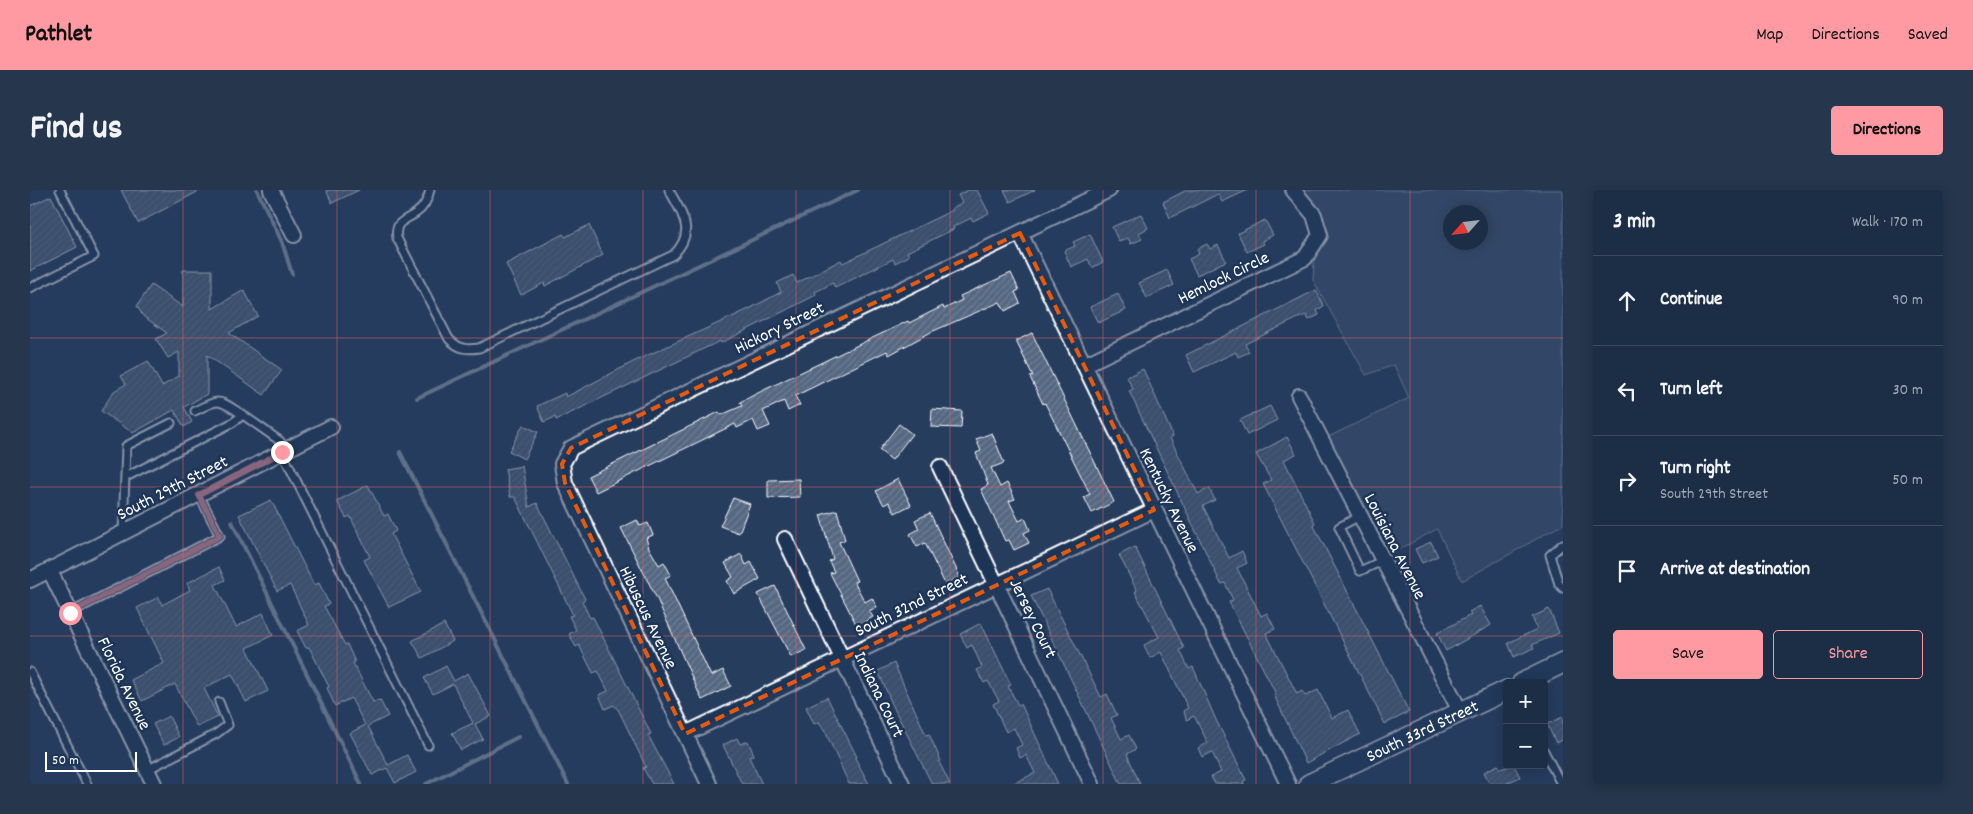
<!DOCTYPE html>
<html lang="en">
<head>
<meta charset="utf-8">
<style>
	body { margin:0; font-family:Dekko,sans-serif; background:#25364d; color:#f1f3f6 }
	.controls { position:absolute; right:15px; bottom:15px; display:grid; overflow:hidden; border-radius:5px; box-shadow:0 2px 12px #0003 }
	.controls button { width:45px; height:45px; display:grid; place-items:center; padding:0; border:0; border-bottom:1px solid #3a4a5f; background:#1c2e46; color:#f1f3f6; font:25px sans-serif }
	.compass { position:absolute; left:1413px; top:15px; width:45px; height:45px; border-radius:50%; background:#1c2e46; box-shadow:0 2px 12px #0003; rotate:243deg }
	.scale { position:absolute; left:15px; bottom:12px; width:92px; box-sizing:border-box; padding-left:5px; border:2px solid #fff; border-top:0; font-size:14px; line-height:18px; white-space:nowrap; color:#fff; -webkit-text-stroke:4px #1d3557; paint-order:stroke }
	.stop { position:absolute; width:15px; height:15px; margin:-11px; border:4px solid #ff9aa2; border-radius:50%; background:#fff }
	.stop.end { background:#ff9aa2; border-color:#fff; box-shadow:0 1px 5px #0008 }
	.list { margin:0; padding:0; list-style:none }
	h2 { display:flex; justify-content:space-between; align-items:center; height:65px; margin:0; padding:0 20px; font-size:21px }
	h2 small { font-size:16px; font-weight:400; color:#a0a8b3 }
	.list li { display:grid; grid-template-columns:32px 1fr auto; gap:15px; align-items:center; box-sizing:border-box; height:90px; padding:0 20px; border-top:1px solid #3a4a5f }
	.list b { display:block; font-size:19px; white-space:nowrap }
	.list p { margin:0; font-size:16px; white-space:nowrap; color:#a0a8b3 }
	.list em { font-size:16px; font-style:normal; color:#a0a8b3 }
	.actions { display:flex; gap:10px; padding:15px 20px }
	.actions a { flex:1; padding:11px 0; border:1px solid #ff9aa2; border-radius:5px; text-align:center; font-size:18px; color:#ff9aa2 }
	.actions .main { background:#ff9aa2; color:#111 }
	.icon { flex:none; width:28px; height:28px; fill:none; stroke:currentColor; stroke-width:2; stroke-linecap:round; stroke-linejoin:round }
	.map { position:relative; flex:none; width:1533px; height:594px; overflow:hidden; border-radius:5px }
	header { display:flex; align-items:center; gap:30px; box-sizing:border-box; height:70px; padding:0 25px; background:#ff9aa2; color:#111 }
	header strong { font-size:24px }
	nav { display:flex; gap:28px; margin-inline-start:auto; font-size:18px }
	.intro { display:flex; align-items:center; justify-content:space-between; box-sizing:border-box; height:120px; padding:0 30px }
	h1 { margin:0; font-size:35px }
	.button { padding:12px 22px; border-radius:5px; background:#ff9aa2; color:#111; font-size:18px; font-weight:700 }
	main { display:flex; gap:30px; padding:0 30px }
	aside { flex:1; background:#1c2e46; border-radius:5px; box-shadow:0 2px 12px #0003 }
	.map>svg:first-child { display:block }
	.green { fill:#425672; stroke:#a0aab8; fill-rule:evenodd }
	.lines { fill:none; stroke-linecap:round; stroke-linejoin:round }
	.stream { stroke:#a4aebb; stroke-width:4 }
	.building { fill:url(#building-hatch); stroke:#fff }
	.lane-casing { stroke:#fff; stroke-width:11 }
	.street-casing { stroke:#fff; stroke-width:18 }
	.secondary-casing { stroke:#fff; stroke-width:22 }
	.lane { stroke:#1d3557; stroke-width:7 }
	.street { stroke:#1d3557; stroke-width:14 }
	.secondary { stroke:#1d3557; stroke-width:19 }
	.route { stroke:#ff9aa2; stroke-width:6 }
	.marked { fill:none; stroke:#e8590c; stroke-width:4; stroke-dasharray:10 6; stroke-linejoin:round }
	.grid { fill:none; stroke:#e05e5e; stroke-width:1; stroke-opacity:0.55 }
	.labels { text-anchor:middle; stroke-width:5; stroke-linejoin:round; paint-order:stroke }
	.street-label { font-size:18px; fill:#fff; stroke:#1d3557 }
</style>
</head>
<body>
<header>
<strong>Pathlet</strong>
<nav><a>Map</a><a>Directions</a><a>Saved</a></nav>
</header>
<div class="intro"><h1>Find us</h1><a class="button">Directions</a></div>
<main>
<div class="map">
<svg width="1533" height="594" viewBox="0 0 1533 594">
	<defs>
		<pattern id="building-hatch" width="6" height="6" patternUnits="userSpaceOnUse" patternTransform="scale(1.25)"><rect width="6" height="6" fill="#556781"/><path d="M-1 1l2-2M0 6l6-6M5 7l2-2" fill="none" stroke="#6e7e94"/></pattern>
	</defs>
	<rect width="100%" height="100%" fill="#263d5e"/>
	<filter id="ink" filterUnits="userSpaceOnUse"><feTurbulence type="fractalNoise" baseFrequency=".02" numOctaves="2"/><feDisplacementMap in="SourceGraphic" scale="10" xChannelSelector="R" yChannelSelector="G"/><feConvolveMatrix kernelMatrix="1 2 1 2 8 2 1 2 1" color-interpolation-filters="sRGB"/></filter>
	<g filter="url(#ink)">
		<path class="green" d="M1272,0H1533V334L1432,391L1407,339L1359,365L1298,247L1379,208L1364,175L1336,185L1283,90L1284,71L1299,43L1289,20ZM1420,22H1450V52H1420Z"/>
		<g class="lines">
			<path class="stream" d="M227,0L252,52L262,84
				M387,208L828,0
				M370,262L538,594
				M202,332L331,594
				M396,594L488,547"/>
		</g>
		<path class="building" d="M91,0H171L108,33Z
			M296,0H329L302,13Z
			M938,0H947L959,23L943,31L941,28L923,37L924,39L877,62L879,66L865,73L863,69L805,98L803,93L785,102L786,105L691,153L690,151L526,230L525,227L514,232L507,216L535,203L536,207L605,171L717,120L751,102L747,93L763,85L767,93L811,70L813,73L923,20L922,18L932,13L928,5Z
			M974,0H1005L980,12Z
			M1157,0H1218L1192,12L1188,4L1140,28L1133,12Z
			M21,6L47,57L0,81V16Z
			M1111,24L1118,38L1109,43L1112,49L1101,54L1098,48L1089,52L1082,37Z
			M1235,30L1243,45L1232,51L1234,54L1217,62L1208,43Z
			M559,35L573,65L515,96L514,93L491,105L476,74L533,44L535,47Z
			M1060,44L1073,72L1062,78L1058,69L1041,77L1034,61L1045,56L1043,52Z
			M1177,54L1180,59L1188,55L1196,71L1167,85L1159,69L1169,64L1167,59Z
			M153,80H182V119L214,100L228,126L199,143L252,180L234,205L177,165V204L154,217L162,232L154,237L144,220L103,243L71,221L84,201L96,194L91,186L118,171L132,196L149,186V162L138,168L126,149L137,143L113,126L107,116L121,95L153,117Z
			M1137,80L1144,95L1117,108L1109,93Z
			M981,83L989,100L985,102L990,113L975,121L970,112L901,142L859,165L857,161L765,206L770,215L758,221L754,211L733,221L740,236L728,241L723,230L707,238L705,234L566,302L558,286L689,222L691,225L712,216L710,212L736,199L878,131L879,133L913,116L914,119L932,110L930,106Z
			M1286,100L1294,116L1287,120L1289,125L1279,130L1276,125L1266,129L1215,154L1219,162L1208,167L1206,162L1164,182L1156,165Z
			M1088,104L1096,120L1068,133L1060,117Z
			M1002,143L1084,312L1062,323L1054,307L1060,304L1015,213L1013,214L1000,187L1003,186L986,151Z
			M1113,179L1143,246L1140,248L1168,304L1179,298L1185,310L1173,316L1199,368L1212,361L1217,373L1207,378L1231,426L1237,423L1245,439L1236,443L1267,504L1272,501L1275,506L1288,500L1302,528L1318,520L1330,544L1276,573L1244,505L1246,504L1199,412L1203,410L1195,393L1191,394L1099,201L1103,199L1097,187Z
			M1240,216L1247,230L1217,245L1210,230Z
			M902,219L932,221L931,238L901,237Z
			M869,234L882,244L862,270L849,260Z
			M493,235L508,242L494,269L479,261Z
			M962,243L974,273L961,278L970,297L977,293L985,309L979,311L989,331L995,328L1000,340L994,343L999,353L984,360L979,350L975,351L951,299L958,295L946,263L951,261L946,249Z
			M1257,247L1266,264L1254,270L1285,333L1283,334L1379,522L1355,534L1233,294L1241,290L1226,264Z
			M492,276L499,317L507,313L555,409L552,411L560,428L563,427L621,544L618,545L644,594H622L613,578L616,577L589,521L584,515L575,519L569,505L578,501L568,481L563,483L549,455L546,457L539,444L546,440L539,426L543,425L485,307H480L475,279Z
			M769,289L770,307L738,308V290Z
			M868,289L881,315L865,323L859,312L854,315L846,301Z
			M338,295L354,326L358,324L366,341L361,344L391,402L359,417L334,370L340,367L320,326L316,328L307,311Z
			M703,308L720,314L709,343L690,336Z
			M241,310L284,395L289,393L299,414L294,416L315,455L317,454L325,472L323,473L343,512L350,510L358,526L338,536L358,575L377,565L386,582L365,593L357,578L342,585L320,543L335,535L321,508L305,516L297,498L299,497L279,457L276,458L267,441L279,435L260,395L247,401L209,325Z
			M807,320L815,350L809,352L827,391L824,392L835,412L842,408L847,417L839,421L843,427L827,436L800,383L804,382L799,371L803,369L790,325Z
			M900,323L930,387L915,394L895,353L887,357L880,344L889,339L885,330Z
			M607,330L610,336L618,333L623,345L616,348L619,358L629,375L634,372L641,385L635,388L681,486L693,480L701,496L672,510L627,409L591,338Z
			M1401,352L1408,366L1392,373L1385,359Z
			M1105,357L1154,458L1150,460L1159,479L1163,477L1186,530L1216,590L1213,591L1214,594H1185L1181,587L1191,582L1182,562L1172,567L1168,558L1178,553L1164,526L1157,530L1153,521L1158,518L1131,462L1120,468L1114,455L1129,447L1105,402L1107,401L1089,365Z
			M711,364L716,375L721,372L730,389L704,404L697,391L703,387L695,373Z
			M189,377L195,390L185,395L206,437L233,423L243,445L217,458L238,501L216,512L202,484L174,498L188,527L167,537L145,494L112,511L101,490L134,473L107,418L129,407L132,415L160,400L157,393Z
			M745,396L776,460L761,467L728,404Z
			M1017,399L1071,507L1077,504L1087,525L1081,528L1091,549L1099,545L1106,559L1097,564L1110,594H1091L1017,439L1001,406Z
			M1450,416L1461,435L1416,461L1407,443L1441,425L1439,422Z
			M1519,419L1529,443L1502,455L1504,458L1484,467L1478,453L1507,439L1502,427Z
			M951,433L981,495L978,496L988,515L991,514L1028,594H982L1005,583L996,565L990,568L986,558L992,555L984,538L976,542L963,514L969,511L958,491L954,493L947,480L952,477L942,455L937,458L930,444Z
			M414,434L423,451L392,468L382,451Z
			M864,473L896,545L899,544L911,571L909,572L920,594H902L863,516L848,481Z
			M416,476L424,491L438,483L461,526L445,534L453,549L431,560L422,543L443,533L423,494L403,504L394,488Z
			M797,507L827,567L825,568L839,594H819L795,541L789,532L784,534L776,517Z
			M139,526L149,547L134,555L123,534Z
			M1533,527V549L1526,553L1517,534Z
			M707,548L710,554L718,551L724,565L719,567L732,594H712L693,555Z
			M1468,575L1470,579L1484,575L1490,587L1475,594H1460L1454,582Z"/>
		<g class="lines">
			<defs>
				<path id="lane" d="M400,0C398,9 394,18 386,23C375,31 364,31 367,48L419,149C429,159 436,160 449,158L643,65C667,42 652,24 639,0
					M0,98L64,66L30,0
					M213,225L250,251L255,261
					M252,262L398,555
					M96,287L202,233L213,225C189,210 191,207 165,221
					M1330,326L1309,337L1330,381L1352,371
					M93,343L96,256L141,233
					M1533,354L1520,365L1529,394L1533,398
					M40,423L190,346L169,305
					M0,482L57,594
					M1514,561L1531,594
					M117,580L186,544L198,535L189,512"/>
				<path id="street" d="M241,0L264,45
					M990,43L1258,594
					M1054,175L1275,68L1290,45L1284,25L1263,0
					M1269,206L1431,523
					M910,277L1062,594
					M755,349L872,594
					M20,381L124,594
					M0,390L301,237
					M655,544L1124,320
					M679,594L535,293L532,274L541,258L1079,0"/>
				<g id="secondary">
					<path d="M1492,493L1533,473"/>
					<path id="s1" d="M1279,594L1477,500"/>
				</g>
			</defs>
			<use href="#lane" class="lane-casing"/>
			<use href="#street" class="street-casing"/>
			<use href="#secondary" class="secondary-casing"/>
			<use href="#lane" class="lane"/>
			<use href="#street" class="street"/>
			<use href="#secondary" class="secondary"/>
		</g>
	</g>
	<g class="lines" filter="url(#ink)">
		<path class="route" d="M40,423L190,346L169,305L252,262"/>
	</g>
	<path d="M0 0H1533V594H0ZM990,43L1124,320L655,544L535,293L532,274L541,258Z" fill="#263d5e" fill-opacity=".55" fill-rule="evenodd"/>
	<path class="marked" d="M990,43L1124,320L655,544L535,293L532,274L541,258Z"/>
	<path class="grid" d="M153,0V594M307,0V594M460,0V594M613,0V594M766,0V594M920,0V594M1073,0V594M1226,0V594M1380,0V594M0,148H1533M0,297H1533M0,446H1533"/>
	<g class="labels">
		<g class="street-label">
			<text transform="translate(1193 87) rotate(-26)" y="6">Hemlock Circle</text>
			<text transform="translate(749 137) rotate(-26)" y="6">Hickory Street</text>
			<text transform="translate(142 297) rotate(-27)" y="6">South 29th Street</text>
			<text transform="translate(1140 310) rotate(64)" y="6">Kentucky Avenue</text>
			<text transform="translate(1366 356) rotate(63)" y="6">Louisiana Avenue</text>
			<text transform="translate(881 414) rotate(-26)" y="6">South 32nd Street</text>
			<text transform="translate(619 427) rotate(64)" y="6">Hibuscus Avenue</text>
			<text transform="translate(1004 428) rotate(64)" y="6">Jersey Court</text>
			<text transform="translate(95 493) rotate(64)" y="6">Florida Avenue</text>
			<text transform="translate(850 504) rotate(64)" y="6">Indiana Court</text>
			<text dy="6" stroke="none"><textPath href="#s1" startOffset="125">South 33rd Street</textPath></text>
		</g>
	</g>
</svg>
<div class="controls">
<button>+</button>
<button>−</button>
</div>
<svg class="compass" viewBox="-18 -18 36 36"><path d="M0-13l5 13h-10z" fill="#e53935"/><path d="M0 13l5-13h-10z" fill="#a0a8b3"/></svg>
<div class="scale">50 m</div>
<div class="stop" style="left:40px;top:423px"></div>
<div class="stop end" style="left:252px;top:262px"></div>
</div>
<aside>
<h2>3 min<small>Walk · 170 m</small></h2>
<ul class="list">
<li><svg class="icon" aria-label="ahead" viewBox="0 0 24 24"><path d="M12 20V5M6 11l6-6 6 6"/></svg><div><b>Continue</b></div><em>90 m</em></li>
<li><svg class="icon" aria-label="left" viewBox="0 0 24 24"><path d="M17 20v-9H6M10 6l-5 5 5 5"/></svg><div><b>Turn left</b></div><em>30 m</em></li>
<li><svg class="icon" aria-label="right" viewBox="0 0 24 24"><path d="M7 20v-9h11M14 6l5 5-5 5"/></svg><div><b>Turn right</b><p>South 29th Street</p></div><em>50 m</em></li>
<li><svg class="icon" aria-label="arrive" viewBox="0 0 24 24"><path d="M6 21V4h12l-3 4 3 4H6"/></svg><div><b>Arrive at destination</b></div></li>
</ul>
<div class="actions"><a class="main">Save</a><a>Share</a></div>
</aside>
</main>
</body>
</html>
